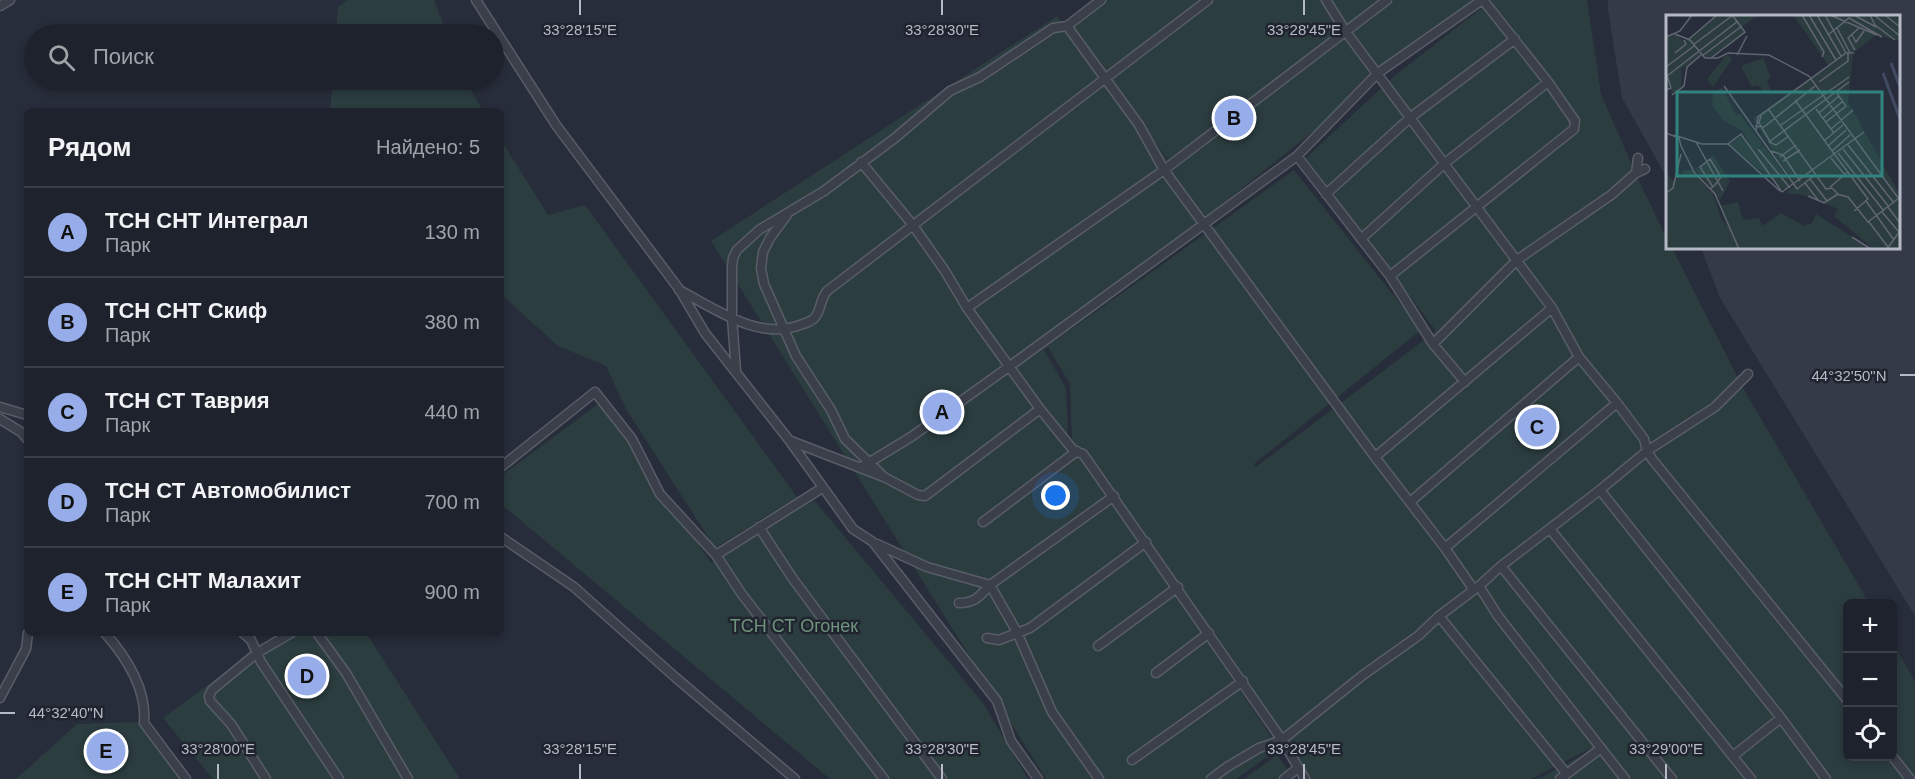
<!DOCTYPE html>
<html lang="ru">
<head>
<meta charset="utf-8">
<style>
	body { margin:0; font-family:Arial,sans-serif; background:#252a34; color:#f1f3f6 }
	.controls { position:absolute; right:18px; bottom:18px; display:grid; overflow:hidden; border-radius:9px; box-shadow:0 3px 9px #0003 }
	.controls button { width:54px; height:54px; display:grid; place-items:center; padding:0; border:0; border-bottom:2px solid #3b3f48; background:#1d222c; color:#f1f3f6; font:30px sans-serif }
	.you { position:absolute; left:1056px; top:496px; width:21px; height:21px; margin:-15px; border:4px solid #fff; border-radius:50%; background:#1a73e8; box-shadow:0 0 0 9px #1a73e833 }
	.badge { display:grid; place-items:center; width:39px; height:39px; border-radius:50%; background:#96adea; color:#111; font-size:20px; font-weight:700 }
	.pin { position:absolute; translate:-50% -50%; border:3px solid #fff; box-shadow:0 2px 6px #0006 }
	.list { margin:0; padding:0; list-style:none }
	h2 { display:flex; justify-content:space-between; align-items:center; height:78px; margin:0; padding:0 24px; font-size:26px }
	h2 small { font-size:20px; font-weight:400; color:#a0a4a9 }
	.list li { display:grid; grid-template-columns:39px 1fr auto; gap:18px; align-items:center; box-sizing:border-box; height:90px; padding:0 24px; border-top:2px solid #3b3f48 }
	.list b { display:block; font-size:22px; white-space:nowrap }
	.list p { margin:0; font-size:20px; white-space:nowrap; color:#a0a4a9 }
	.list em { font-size:20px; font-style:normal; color:#a0a4a9 }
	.icon { flex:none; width:33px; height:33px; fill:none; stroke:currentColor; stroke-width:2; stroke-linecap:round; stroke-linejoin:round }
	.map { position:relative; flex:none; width:1915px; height:779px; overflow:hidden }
	.search { position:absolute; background:#1d222c; box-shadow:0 3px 9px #0003; left:24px; top:24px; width:480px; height:66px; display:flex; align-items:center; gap:15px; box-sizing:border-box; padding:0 21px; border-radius:33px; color:#a0a4a9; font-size:22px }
	.panel { position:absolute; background:#1d222c; box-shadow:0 3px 9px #0003; left:24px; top:108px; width:480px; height:528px; border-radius:9px }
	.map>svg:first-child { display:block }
	.airport { fill:#343a47 }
	.green { fill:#2c3d3f; fill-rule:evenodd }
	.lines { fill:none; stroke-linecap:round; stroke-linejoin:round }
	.street-casing { stroke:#585d68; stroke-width:11 }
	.street { stroke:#3a3f4a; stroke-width:8 }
	.ticks { fill:none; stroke:#b6bac6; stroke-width:2 }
	.labels { text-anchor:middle; stroke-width:5; stroke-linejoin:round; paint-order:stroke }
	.park-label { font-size:18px; fill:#70937c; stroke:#1f242f }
	.inset-river { fill:none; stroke:#404a63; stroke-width:3 }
	.inset-road { fill:none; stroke:#606572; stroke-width:1.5 }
	.view { fill:#308480; fill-opacity:0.15; stroke:#308480; stroke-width:3 }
	.inset-edge { fill:none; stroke:#b6bac6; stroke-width:3 }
	.ticks-label { font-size:15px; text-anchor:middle; fill:#b6bac6; stroke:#1f242f; stroke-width:5; stroke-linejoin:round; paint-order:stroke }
</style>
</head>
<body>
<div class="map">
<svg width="1915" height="779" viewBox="0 0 1915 779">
	<rect width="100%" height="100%" fill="#272d3a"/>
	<path class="airport" d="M1608,0H1915V616L1720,298L1701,248H1898V16H1668L1667,178L1622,98L1608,10Z"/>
	<path class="green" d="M348,0H434L447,34H336L338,7Z
		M1094,0H1477L1210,214L1215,222L1051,344L1294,170L1421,330L1254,464L1256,467L1436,331L1306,158L1393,77L1492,0H1587L1601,94L1639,181L1667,239L1668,248H1672L1743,388L1869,603L1848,604V756H1892L1893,643L1915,682V779H1538L1596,748L1595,746L1531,779H1305L1081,455L1279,748L1236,779H1046L711,241L1057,16L1193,193L1065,22ZM1048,347L1070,384L1072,442L1068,436L1066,388L1044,350Z
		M333,80H465L483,111H330Z
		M501,140L548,215L585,205L797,497L715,548L626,409L606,366L558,346L501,294Z
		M602,401L711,563L814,500L983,703L1028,779H830L501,504V476Z
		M278,633H366L460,779H213L163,718Z
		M141,722L189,779H16L77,724Z
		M1277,755L1294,779H1244Z"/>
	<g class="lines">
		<defs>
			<path id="street" d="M476,0L556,125L679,289L705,333L789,440L853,529L873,542L997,701L1011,741L1038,779
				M1326,0L1346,32L1552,308L1579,357L1617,403L1644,439L1647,451L1652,459L1848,701
				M0,6L10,0
				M1067,26L1139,125L1164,170L1375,457L1445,548L1474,590
				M1297,156L1390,276L1433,344L1465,382
				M861,162L912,224L945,271L967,308L1040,409L1074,451L1083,454L1282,740L1305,779
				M1636,173L1638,158
				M1326,194L1411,117L1515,39
				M787,215L770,238L763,252L761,268L764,284L796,356L831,410L845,439L884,477
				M1361,239L1445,163L1548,82
				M1390,276L1574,129L1575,121L1548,82L1483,0
				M679,290C716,309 758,341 800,325C806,323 813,321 816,316C821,309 820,300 827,291L1208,0
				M967,308L1164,170L1387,0
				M1433,344L1517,260L1611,195L1636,173L1645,169
				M736,371L732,318V267L733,258L737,250L759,230L824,191L895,138L950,91L980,77L1053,28L1067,26L1101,0
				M0,407L27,415
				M0,419L21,432L27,439
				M791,441L884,477L918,495L925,496L1040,409
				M1375,457L1552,308
				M501,467L595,392L632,439L660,494L716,555L741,593L884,779
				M860,468L911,437L1010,366L1297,156L1378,73L1482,0
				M1600,490L1781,718L1826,779
				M1410,502L1579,357
				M983,522L1077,451
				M759,527L793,579L942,779
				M1550,529L1751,779
				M501,537L574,587L675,677L795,779
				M877,544L927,567L990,585L1017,632L1052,712L1099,779
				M1445,548L1617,403
				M716,555L822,488
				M1501,566L1672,779
				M1479,586L1498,616L1625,779
				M959,603C975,603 980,596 990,585L1114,496
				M1439,616L1566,773
				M105,633C127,658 147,689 144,723L186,779
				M243,633L251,640L261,662L339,779
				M317,633L346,673L408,779
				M987,638L999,640L1030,628L1146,542
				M1098,646L1178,587
				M1156,673L1209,633
				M0,698L26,649L28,633
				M1733,756L1781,718
				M1892,756L1910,779
				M1132,760L1243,681
				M266,779L231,724L210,701L209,696L212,690L257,653L291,633
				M1211,779L1227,767L1259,748L1282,740L1363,675L1418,636L1439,616L1479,586L1501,566L1600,490L1647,451L1715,407L1748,374
				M1284,779L1298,768
				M1560,779L1600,749"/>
		</defs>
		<use href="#street" class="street-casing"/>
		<use href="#street" class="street"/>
	</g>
	<path class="ticks" d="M580,0V15M942,0V15M1304,0V15M1900,375H1915M0,713H15M218,764V779M580,764V779M942,764V779M1304,764V779M1666,764V779"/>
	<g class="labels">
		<g class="park-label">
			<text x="794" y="632">ТСН СТ Огонек</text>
		</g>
	</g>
	<g transform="translate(1666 15)">
		<rect width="234" height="234" fill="#272d3a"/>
		<path d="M50,0H93L76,11L79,17L44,43L35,40L15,54L16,73L6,80L5,74L0,77V21L9,18L16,25L23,24ZM127,0H227L234,5V26L210,20L187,38H180L187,40L182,87L234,180V234H218L210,223L217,234H208L168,201L172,194L138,180L119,178L129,171L87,103L163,51ZM61,39L66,44L47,72L41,64ZM97,43L105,63L101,66L105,76L101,79L92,70L86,72L75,51ZM56,72L70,100L74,99L97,130L88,136L76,116L57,105L46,90L47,78ZM76,120L87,137L98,131L127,170L119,176L63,130ZM47,140L64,166L54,185L29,154ZM19,155H26L48,181L55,203L61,212L54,191L72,187L77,205L93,203L96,211L115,198L138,211L146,208L150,199L205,234H0V157L7,166Z" fill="#2c3d3f"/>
		<path class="inset-river" d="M225,48L234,72M217,58L234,104"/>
		<path class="inset-road" d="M136,0L158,37L156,42M143,0L170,45M151,0L175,41M159,0L180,38M164,0L211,20M188,0L210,12M204,0L209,10L229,25M208,0L234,21M219,0L234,12M171,13L184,38M9,19L24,25L39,43H52L62,38L103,40L143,61L233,184M162,20L183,3L216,22M186,20L190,27L198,16M0,22L14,16L26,0M23,24L51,0M27,30L67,0M189,35L182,23L193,13M9,38L20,29L18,25M71,40L81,21M36,41L76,11M45,43L79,17L66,0M0,52L28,31M1,61L72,6M153,67L182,46V38M58,71L129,171M0,75L5,73L1,60M6,80L18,71L21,52L35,40M129,85L169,140M150,94L168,118M103,95L160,174L166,173L172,179L158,188L142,181M153,98L173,81M95,101L93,108L105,128M157,103L177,86M160,107L180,91L170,77M115,110L183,62M89,111L98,112L149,71M165,114L187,95M90,117L92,102L180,38H188M0,118L13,123L15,131M8,120L36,129H62L75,119L116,177M158,126L177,110M30,127L57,176M103,127L183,67M103,127L110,130L123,121M62,129L114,176M182,130L228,188M15,131L28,157L49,179L73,234M162,131L180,115M92,134L124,173M177,134L223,192M105,136L117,140L134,166M166,136L184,120M172,138L218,196M169,140L202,184L188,196M114,142L130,130M165,143L179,160M117,146L134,135M144,164L161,186M139,168L152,185M129,171L131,174L150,159M164,172L182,157M44,174L49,170L55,162L44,144L34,152L47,172M116,177L198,117M0,178L7,173L15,139M171,179L182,182L202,207L233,183M200,186L228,225M222,192L234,208M216,197L233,217M203,207L222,232M186,222L205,234M221,234L234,216"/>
		<path class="view" d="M11,77H216V161H11Z"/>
		<rect width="234" height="234" class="inset-edge"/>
	</g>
	<g class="ticks-label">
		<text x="580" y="35">33°28'15"E</text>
		<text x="942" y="35">33°28'30"E</text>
		<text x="1304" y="35">33°28'45"E</text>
		<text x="1849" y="381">44°32'50"N</text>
		<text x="66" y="718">44°32'40"N</text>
		<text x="218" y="754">33°28'00"E</text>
		<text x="580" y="754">33°28'15"E</text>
		<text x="942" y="754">33°28'30"E</text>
		<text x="1304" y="754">33°28'45"E</text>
		<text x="1666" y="754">33°29'00"E</text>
	</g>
</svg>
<div class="controls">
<button>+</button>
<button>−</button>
<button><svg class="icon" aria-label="locate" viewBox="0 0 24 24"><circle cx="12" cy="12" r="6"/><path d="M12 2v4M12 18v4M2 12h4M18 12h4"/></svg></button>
</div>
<div class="you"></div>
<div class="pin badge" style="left:942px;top:412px">A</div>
<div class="pin badge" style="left:1234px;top:118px">B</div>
<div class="pin badge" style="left:1537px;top:427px">C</div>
<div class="pin badge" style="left:307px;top:676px">D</div>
<div class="pin badge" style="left:106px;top:751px">E</div>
<div class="search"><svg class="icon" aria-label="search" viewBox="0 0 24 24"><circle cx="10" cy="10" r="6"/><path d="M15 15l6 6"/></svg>Поиск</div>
<section class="panel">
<h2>Рядом<small>Найдено: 5</small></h2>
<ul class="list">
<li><span class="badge">A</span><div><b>ТСН СНТ Интеграл</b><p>Парк</p></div><em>130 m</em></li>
<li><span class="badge">B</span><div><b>ТСН СНТ Скиф</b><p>Парк</p></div><em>380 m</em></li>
<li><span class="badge">C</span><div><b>ТСН СТ Таврия</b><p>Парк</p></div><em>440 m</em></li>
<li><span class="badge">D</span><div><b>ТСН СТ Автомобилист</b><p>Парк</p></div><em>700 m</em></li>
<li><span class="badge">E</span><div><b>ТСН СНТ Малахит</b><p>Парк</p></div><em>900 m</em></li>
</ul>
</section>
</div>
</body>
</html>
